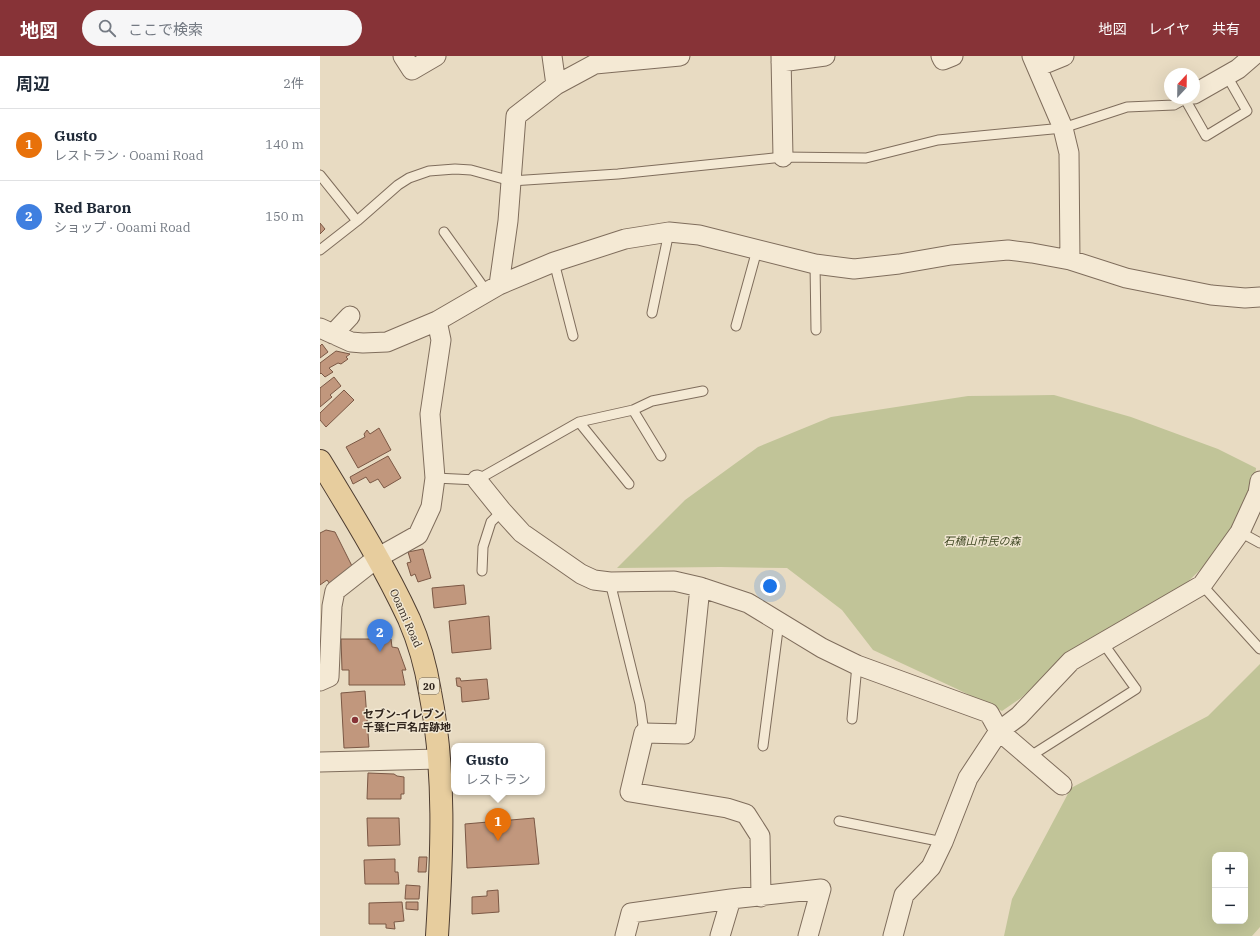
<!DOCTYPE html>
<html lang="ja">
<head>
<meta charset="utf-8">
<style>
	body { margin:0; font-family:"IBM Plex Serif","Noto Sans JP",serif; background:#f6f6f7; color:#1f2937 }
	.controls { position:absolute; right:12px; bottom:12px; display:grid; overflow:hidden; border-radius:8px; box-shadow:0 4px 16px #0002 }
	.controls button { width:36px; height:36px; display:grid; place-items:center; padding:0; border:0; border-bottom:1px solid #e0e1e3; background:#fff; color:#1f2937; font:20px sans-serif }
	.compass { position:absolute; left:844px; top:12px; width:36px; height:36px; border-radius:50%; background:#fff; box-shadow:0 4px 16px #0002; rotate:22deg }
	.you { position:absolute; left:450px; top:530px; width:14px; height:14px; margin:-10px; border:3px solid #fff; border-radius:50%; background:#1a73e8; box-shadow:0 0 0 6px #1a73e833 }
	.badge { display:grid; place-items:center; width:26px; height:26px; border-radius:50%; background:#873337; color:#fff; font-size:13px; font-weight:700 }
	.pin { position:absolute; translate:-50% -33px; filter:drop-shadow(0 1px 2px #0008) }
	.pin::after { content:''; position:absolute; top:21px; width:14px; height:12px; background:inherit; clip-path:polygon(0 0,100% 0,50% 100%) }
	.popup { position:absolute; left:131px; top:687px; width:94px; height:52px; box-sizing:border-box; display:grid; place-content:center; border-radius:8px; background:#fff; filter:drop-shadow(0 1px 3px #0005); font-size:13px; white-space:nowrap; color:#747a83 }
	.popup b { font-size:15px; color:#1f2937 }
	.popup::after { content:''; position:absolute; left:50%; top:100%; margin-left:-8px; border:8px solid transparent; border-top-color:#fff }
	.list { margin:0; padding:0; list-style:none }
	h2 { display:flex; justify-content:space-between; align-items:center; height:52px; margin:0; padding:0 16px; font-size:17px }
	h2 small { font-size:13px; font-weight:400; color:#747a83 }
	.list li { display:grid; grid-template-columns:26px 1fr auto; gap:12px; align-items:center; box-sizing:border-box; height:72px; padding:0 16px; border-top:1px solid #e0e1e3 }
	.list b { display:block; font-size:15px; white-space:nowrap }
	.list p { margin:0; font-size:13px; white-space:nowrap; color:#747a83 }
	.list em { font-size:13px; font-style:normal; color:#747a83 }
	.icon { flex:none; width:22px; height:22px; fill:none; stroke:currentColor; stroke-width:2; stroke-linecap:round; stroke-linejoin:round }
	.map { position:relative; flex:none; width:940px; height:880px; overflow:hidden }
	header { display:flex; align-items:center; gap:24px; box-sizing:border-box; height:56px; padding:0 20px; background:#873337; color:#fff }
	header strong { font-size:19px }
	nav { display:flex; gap:22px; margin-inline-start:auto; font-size:14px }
	.search { width:280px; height:36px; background:#f6f6f7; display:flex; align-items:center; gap:10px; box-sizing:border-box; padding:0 14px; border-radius:22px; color:#747a83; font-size:15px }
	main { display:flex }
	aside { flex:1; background:#fff }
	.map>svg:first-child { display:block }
	.green { fill:#c1c498; fill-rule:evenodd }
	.building { fill:#c1977d; stroke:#7b5845 }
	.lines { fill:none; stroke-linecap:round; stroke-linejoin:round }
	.service-casing { stroke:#7f6d5c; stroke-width:11 }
	.minor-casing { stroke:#7f6d5c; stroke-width:21 }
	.primary-casing { stroke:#4d3c30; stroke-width:24 }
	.service { stroke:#f4e9d4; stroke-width:9 }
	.minor { stroke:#f4e9d4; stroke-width:19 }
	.primary { stroke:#e7cd9e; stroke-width:22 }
	.poi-dot { fill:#873337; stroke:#f0e6d1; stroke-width:1.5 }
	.labels { text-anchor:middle; stroke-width:3; stroke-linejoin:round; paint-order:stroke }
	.shield { fill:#f0e6d1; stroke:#6a6054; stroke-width:1 }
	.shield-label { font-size:10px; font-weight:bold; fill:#31261e }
	.park-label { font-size:11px; font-style:italic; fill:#434b27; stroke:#f0e6d1 }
	.street-label { font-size:11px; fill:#31261e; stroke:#f0e6d1 }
	.poi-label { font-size:11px; font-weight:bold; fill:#31261e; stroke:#f0e6d1; text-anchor:start }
</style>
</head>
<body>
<header>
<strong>地図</strong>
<div class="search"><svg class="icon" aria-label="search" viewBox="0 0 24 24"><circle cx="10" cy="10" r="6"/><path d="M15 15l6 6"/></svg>ここで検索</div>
<nav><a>地図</a><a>レイヤ</a><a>共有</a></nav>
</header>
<main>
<aside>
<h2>周辺<small>2件</small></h2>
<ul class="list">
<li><span class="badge" style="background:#e8710a">1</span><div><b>Gusto</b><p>レストラン · Ooami Road</p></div><em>140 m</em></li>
<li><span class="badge" style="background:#3f7fe0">2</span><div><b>Red Baron</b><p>ショップ · Ooami Road</p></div><em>150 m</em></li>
</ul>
</aside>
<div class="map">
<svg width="940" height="880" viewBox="0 0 940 880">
	<rect width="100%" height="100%" fill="#e8dbc2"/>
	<path class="green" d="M734,339L811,361L898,393L936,412L933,447L901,494L858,535L742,606L701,642L682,655L637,633L553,594L522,554L467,512L400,511L297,512L365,444L438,391L511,361L648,340Z
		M940,608V871L932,880H684L692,843L751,732L888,660ZM895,799H925V865H895Z"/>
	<path class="building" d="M0,167L5,173L0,178Z
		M2,288L8,296L0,302V290Z
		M16,295L30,298L26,301L28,303L21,308L18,307L9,312L13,316L5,321L1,317L0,318V307Z
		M14,321L21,330L10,339L12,341L0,351V332Z
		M24,334L34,344L6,371L0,364V357Z
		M59,372L71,394L38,412L26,391L45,381L44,378L47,374L50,378Z
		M68,400L81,422L64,432L58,423L50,427L46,421L33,428L30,421Z
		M6,474L15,476L33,512L10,528L7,524L0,529V477Z
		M103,493L111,522L98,526L95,518L91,520L87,507L91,506L88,496Z
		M144,529L146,548L114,552L112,532Z
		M169,560L171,593L132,597L129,565Z
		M21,583H71L72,591L78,592L86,614H82L85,629H29V614H22Z
		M136,622H140L141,625L167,623L169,643L142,646L141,631L137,630Z
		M45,635L49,691L24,692L21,637Z
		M48,717L74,718L77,720L84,721V738H81V743H47Z
		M47,762H79L80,789L48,790Z
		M214,762L219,808L147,812L145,768Z
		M99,801H107L106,816H98Z
		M75,803V816H78L79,828H45L44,804Z
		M86,829L100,830L99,843H85Z
		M178,834L179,856L152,858V841L167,840V835Z
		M82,846L84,865L74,866L75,873L66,872V868H49V847Z
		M86,846H98V854L86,853Z"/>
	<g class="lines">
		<defs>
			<path id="service" d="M0,119L37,165
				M124,176L167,236
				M0,194L37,165L78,129L89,122L109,115L135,113L151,114L191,125L298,118L463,101L546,102L618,84L743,72L807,51L854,49L865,43L886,80L927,55L907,20
				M234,206L253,280
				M495,208L496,274
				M332,257L349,176
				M416,270L437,194
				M313,354L341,400
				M259,366L309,428
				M115,422L157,424L259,366L313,354L332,345L383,335
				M920,476L940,487
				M162,515L163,491L171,466L182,455
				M290,526L320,648L324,677
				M882,529L940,593
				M532,663L537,609
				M443,690L459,566
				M709,701L816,633L783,587
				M519,765L623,786"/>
			<path id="minor" d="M83,0L92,14L116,0
				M232,0L236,29
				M461,0L463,101
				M621,0L623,4L633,0
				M712,0L743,72L749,97L750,204
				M461,6L505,0
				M717,11L744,0
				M874,38L918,13L933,0
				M179,229L188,165L196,60L236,29L275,8L360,0
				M0,272L31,286L43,287L67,286L117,265L179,229L234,206L305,183L349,176L379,179L495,208L534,213L579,208L631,199L688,194L712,197L750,204L806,222L891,239L925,242L940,241
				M13,278L30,260
				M157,424L182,455L202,477L261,518L274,524L290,526L354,525L380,531L428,547L502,592L537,609L669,657L679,675L742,729
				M380,531L365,678L324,677L310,736L407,752L426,758L440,780L441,841
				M0,625L9,621L12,550L15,535L57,502L98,479L111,451L115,422L110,358L121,284L117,265
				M0,706L119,703
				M305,880L311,857L411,843L501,833L488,880
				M400,880L411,843
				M573,880L584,839L611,811L623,786L648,722L679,675L699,660L751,605L882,529L920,476L938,437L940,425"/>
			<path id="primary" d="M0,405C31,456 64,509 89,563C99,586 106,611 110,636C126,716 122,799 117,880"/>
		</defs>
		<use href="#service" class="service-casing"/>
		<use href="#minor" class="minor-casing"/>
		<use href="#primary" class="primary-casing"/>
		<use href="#service" class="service"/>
		<use href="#minor" class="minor"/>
		<use href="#primary" class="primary"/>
	</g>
	<circle class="poi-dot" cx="35" cy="664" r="4"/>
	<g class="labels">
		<rect class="shield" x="99" y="622" width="20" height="16" rx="3"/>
		<g class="shield-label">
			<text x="109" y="634">20</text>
		</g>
		<g class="park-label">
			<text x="662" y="489">石橋山市民の森</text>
		</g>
		<g class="street-label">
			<text transform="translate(86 562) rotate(66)" y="4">Ooami Road</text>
		</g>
		<g class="poi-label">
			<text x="43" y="662">セブン-イレブン<tspan x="43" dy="13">千葉仁戸名店跡地</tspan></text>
		</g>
	</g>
</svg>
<div class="controls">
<button>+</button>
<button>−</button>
</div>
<svg class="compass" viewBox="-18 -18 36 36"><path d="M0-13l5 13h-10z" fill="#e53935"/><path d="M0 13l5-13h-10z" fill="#747a83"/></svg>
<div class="you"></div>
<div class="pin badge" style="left:178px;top:785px;background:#e8710a">1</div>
<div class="popup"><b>Gusto</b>レストラン</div>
<div class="pin badge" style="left:60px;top:596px;background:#3f7fe0">2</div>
</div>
</main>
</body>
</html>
